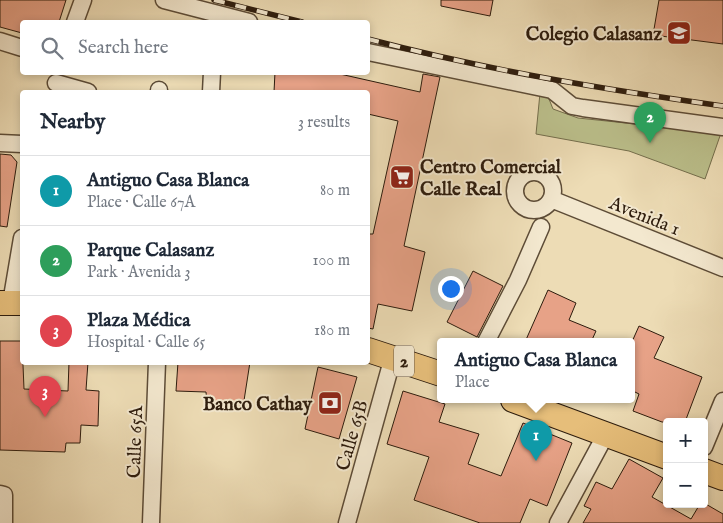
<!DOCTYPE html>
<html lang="en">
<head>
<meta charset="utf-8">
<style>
	body { margin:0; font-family:"IM FELL English",serif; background:#f6f6f7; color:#1f2937 }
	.controls { position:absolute; right:15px; bottom:15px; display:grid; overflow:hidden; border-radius:5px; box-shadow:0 2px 8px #0003 }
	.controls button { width:45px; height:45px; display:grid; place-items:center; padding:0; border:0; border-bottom:1px solid #e0e1e3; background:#fff; color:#1f2937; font:25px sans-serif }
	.you { position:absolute; left:450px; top:288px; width:18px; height:18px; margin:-12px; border:4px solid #fff; border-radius:50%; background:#1a73e8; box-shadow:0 0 0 8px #1a73e833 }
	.badge { display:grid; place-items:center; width:32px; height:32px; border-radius:50%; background:#2563eb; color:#fff; font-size:16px; font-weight:700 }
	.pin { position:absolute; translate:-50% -41px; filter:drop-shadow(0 1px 2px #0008) }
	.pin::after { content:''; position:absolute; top:26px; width:18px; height:15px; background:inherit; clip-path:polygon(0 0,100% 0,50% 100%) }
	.popup { position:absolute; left:437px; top:338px; width:198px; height:65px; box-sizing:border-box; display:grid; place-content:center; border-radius:5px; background:#fff; filter:drop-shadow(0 1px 4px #0005); font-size:16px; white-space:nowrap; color:#747a83 }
	.popup b { font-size:19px; color:#1f2937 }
	.popup::after { content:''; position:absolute; left:50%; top:100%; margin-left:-10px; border:10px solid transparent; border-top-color:#fff }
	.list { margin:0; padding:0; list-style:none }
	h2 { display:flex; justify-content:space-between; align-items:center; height:65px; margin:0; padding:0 20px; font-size:21px }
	h2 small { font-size:16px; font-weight:400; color:#747a83 }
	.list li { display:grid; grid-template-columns:32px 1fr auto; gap:15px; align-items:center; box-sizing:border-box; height:70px; padding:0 20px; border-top:1px solid #e0e1e3 }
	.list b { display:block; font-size:19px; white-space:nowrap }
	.list p { margin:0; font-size:16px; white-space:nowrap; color:#747a83 }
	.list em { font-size:16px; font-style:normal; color:#747a83 }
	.icon { flex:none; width:28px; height:28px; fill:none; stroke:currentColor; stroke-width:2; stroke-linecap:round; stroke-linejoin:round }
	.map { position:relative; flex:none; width:723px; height:523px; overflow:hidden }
	.search { position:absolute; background:#fff; box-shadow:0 2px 8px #0003; left:20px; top:20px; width:350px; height:55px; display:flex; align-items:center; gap:12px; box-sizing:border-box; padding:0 18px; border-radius:5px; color:#747a83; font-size:19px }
	.panel { position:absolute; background:#fff; box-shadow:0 2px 8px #0003; left:20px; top:90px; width:350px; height:275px; border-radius:5px }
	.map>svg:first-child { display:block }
	.green { fill:#bbbf8b; stroke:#746e4c }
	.building { fill:#e7a287; stroke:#2d1c0d }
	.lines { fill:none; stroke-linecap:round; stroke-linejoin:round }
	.minor-casing { stroke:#5d4c37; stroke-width:19 }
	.highway-casing { stroke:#2d1c0d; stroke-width:26 }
	.minor { stroke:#f3e8cf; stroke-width:16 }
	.highway { stroke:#e6be7a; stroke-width:24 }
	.rail-casing { stroke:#2d1c0d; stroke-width:5.5 }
	.rail { stroke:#f3e8cf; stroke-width:4; stroke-dasharray:11; stroke-linecap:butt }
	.labels { text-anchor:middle; stroke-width:4; stroke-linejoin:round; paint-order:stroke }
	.shield { fill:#f3e8cf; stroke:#685947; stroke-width:1 }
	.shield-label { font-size:18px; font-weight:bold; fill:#2d1c0d }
	.poi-label { font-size:19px; font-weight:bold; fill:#2d1c0d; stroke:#f3e8cf; text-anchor:end }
	.street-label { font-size:19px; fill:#2d1c0d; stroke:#f3e8cf }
</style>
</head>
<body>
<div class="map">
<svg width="723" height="523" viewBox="0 0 723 523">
	<rect width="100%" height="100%" fill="#eddcb5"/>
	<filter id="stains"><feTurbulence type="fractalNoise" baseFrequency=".004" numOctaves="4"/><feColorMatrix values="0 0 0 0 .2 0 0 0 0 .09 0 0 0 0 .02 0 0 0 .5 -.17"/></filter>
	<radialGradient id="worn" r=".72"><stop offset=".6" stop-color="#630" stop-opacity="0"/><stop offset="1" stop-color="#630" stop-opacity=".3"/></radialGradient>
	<path class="green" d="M540,93L547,94L553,109L578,118L721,133L705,179L629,151L536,134Z"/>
	<path class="building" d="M0,0H66L59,22H22V33L0,27Z
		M441,0H493L490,16L441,6Z
		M659,0H723V44L653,35Z
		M275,72H331L420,92L423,74L440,77L404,246L425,252L412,311L378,304L373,329L368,328V234H373L398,121L368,114V92H274Z
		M0,154L11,155L17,162L7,227L0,226Z
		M473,271L503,286L477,337L447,322Z
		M548,290L576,303L569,320L596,331L591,342H525Z
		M639,326L664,337L654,358L702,377L685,422H662L633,411L639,394L631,390V344Z
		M0,341H22L24,389L68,391L69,362H88L86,390L99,391L98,426L81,425L80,443H66L65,452L0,450Z
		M178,362H250L243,407L207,403L206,392L176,391Z
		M318,367L357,377L339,439L305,429Z
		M403,391L445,404L439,422L479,434L468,464L501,476L523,423L572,443L547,506L530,499L520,523H480L414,500L429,457L387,444Z
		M629,459L663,478L652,497L691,519L700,504L704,503L723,514V523H583L591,509L584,506L596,482L612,489Z"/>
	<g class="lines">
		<defs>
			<path id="minor" d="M164,0L249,22
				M75,22L83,0
				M0,41L22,48
				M368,52L552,90L572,106L583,108L723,127
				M56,83L88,92
				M159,92V90
				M211,92L212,72
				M0,143L22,144
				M515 191a19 19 0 1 1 38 0a19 19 0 1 1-38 0Z
				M551,199L723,268
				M11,303L22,238
				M486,342L518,280L541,227
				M704,447L723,401
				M0,494L4,495V523
				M151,523L157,362
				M347,523L393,357
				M558,523L606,434"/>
			<path id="highway" d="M0,303H22
				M368,350L441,374
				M513,400L667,457
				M704,471L723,478"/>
		</defs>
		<use href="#minor" class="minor-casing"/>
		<use href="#highway" class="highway-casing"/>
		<use href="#minor" class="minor"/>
		<use href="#highway" class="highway"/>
		<defs>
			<path id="rail" d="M214,0L302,22
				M368,39C487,70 601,89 723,106"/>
		</defs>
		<use href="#rail" class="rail-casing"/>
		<use href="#rail" class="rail"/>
	</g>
	<defs>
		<symbol id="school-square" viewBox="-11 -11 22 22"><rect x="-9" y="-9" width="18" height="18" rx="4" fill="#8f2418" stroke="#f3e8cf"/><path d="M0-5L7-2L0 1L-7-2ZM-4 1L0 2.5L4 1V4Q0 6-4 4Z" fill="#fff"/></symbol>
		<symbol id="supermarket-square" viewBox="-11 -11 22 22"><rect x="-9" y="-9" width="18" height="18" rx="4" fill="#8f2418" stroke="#f3e8cf"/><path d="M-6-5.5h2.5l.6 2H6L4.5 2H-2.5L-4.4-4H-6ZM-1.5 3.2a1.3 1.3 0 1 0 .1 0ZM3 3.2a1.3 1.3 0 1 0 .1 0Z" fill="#fff"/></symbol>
		<symbol id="bank-square" viewBox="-11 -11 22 22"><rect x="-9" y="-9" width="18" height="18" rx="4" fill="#8f2418" stroke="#f3e8cf"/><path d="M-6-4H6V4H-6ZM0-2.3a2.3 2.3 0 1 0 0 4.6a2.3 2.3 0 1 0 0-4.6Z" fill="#fff"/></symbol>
	</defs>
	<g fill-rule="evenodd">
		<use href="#school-square" x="665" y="19" width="28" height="28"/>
		<use href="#supermarket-square" x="388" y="163" width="28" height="28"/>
		<use href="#bank-square" x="316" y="389" width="28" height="28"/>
	</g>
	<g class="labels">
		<rect class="shield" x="394" y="345.5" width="20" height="31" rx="4"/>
		<g class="shield-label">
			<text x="404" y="367">2</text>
		</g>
		<g class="poi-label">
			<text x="662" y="40">Colegio Calasanz</text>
			<text x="420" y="173" text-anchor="start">Centro Comercial<tspan x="420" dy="22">Calle Real</tspan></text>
			<text x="312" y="410">Banco Cathay</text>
		</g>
		<g class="street-label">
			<text transform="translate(645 215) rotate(22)" y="7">Avenida 1</text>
			<text transform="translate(351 435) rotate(-74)" y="7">Calle 65B</text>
			<text transform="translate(134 442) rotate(-88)" y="7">Calle 65A</text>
		</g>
	</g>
	<rect width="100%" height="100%" filter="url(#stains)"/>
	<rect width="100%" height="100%" fill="url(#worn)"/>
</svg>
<div class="controls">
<button>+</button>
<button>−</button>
</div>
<div class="you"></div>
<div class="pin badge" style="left:536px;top:461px;background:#0f9aa8">1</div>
<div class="popup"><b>Antiguo Casa Blanca</b>Place</div>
<div class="pin badge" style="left:650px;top:143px;background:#2e9e5b">2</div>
<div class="pin badge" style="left:45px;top:417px;background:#e0444e">3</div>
<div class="search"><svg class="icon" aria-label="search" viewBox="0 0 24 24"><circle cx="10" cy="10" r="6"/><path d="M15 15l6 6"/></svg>Search here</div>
<section class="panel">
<h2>Nearby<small>3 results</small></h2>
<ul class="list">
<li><span class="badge" style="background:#0f9aa8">1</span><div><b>Antiguo Casa Blanca</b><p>Place · Calle 67A</p></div><em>80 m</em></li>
<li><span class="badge" style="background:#2e9e5b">2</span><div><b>Parque Calasanz</b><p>Park · Avenida 3</p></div><em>100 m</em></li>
<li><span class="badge" style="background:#e0444e">3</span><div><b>Plaza Médica</b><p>Hospital · Calle 65</p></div><em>180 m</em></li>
</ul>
</section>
</div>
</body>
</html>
